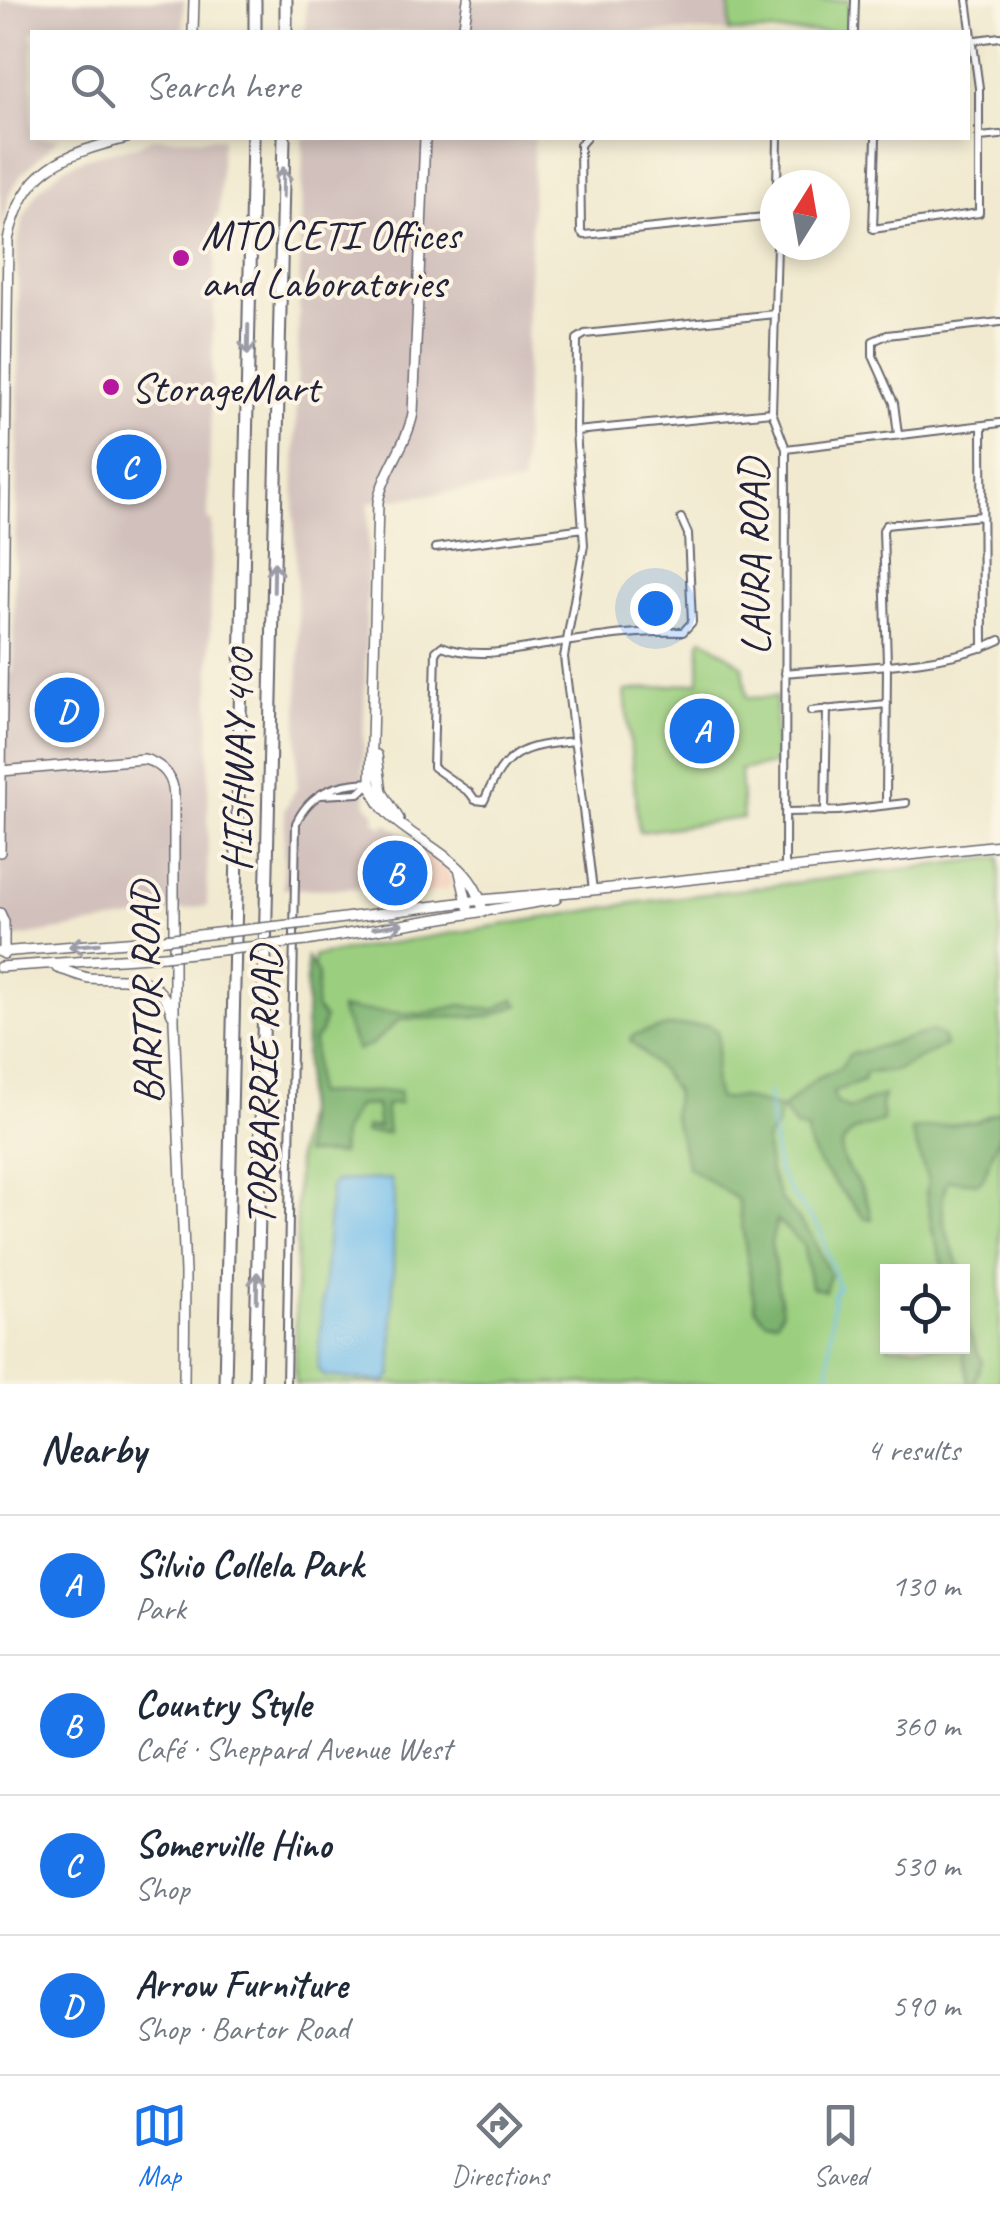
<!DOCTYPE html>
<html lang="en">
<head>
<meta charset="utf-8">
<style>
	body { margin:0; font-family:Caveat,sans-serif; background:#f6f6f7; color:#1f2937 }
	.controls { position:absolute; right:30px; bottom:30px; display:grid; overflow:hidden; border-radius:0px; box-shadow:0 5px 15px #0003 }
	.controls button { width:90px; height:90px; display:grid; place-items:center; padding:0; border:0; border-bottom:2px solid #e0e1e3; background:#fff; color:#1f2937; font:50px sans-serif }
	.compass { position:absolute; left:760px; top:170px; width:90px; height:90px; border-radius:50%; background:#fff; box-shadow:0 5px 15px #0003; rotate:11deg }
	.you { position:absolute; left:655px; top:608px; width:35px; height:35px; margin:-25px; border:8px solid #fff; border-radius:50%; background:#1a73e8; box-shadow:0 0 0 15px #1a73e833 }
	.badge { display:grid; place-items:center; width:65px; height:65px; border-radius:50%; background:#1a73e8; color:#fff; font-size:32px; font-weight:700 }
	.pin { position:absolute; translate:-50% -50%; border:5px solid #fff; box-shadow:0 2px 10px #0006 }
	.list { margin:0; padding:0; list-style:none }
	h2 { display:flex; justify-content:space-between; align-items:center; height:130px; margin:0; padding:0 40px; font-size:42px }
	h2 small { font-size:32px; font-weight:400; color:#747a83 }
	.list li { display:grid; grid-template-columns:65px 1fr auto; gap:30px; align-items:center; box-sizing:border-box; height:140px; padding:0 40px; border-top:2px solid #e0e1e3 }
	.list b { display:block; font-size:38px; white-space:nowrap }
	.list p { margin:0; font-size:32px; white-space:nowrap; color:#747a83 }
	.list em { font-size:32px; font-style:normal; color:#747a83 }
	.icon { flex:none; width:55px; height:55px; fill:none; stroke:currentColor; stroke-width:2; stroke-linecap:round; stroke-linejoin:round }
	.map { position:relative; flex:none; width:1000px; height:1384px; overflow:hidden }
	.search { position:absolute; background:#fff; box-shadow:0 5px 15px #0003; left:30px; right:30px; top:30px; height:110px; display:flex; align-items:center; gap:25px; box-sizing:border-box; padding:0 35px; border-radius:0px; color:#747a83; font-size:38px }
	.sheet { height:690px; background:#fff }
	nav { display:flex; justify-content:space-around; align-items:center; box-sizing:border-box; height:140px; border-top:2px solid #e0e1e3; background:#fff; font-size:28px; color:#747a83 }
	nav a { display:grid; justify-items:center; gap:5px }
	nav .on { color:#1a73e8 }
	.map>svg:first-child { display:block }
	.built { fill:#f5d3c1 }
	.industrial { fill:#d1c0bc }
	.green { fill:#9bcf7f; stroke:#5e785d; stroke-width:2.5; fill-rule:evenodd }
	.forest { fill:#7cb26e; stroke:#4f6a54; stroke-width:2.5 }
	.water { fill:#72beec; stroke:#4a7094; stroke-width:2.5 }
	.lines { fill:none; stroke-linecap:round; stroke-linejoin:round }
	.stream { stroke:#72beec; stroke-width:2.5 }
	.street-casing { stroke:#6a686f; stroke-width:10 }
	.secondary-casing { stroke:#6a686f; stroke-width:12 }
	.highway-casing { stroke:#6a686f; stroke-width:15 }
	.street { stroke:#fff; stroke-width:6 }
	.secondary { stroke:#fff; stroke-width:9 }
	.highway { stroke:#fff; stroke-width:11 }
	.secondary-bridge-casing { stroke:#6a686f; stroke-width:12; stroke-linecap:butt }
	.secondary-bridge { stroke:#fff; stroke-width:9 }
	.oneway { stroke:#9c9ca7 }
	.poi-dot { fill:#b5179e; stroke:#fcf5e5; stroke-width:4 }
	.labels { text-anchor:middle; stroke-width:8; stroke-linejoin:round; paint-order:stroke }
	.poi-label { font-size:42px; fill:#22223b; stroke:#fcf5e5; text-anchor:start }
	.street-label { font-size:42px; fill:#22223b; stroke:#fcf5e5 }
</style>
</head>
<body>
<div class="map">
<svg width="1000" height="1384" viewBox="0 0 1000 1384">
	<rect width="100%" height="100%" fill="#fcf5e5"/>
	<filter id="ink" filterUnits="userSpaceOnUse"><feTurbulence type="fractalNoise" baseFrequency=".01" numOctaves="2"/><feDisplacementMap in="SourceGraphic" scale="20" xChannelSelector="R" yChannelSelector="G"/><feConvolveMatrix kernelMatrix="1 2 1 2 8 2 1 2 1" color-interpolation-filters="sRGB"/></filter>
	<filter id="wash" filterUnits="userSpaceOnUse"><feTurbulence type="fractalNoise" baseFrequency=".0048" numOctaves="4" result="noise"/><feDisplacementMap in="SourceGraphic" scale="40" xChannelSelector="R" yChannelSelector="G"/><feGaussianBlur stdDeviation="2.25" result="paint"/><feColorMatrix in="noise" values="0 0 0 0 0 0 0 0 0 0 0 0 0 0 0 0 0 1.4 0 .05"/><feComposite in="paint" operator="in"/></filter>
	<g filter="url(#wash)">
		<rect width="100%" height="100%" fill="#f1ead0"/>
		<path class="built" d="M411,841L445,868L452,882L447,890L385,901L378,842Z"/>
		<path class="industrial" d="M0,0H184L183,32H32V138H59L22,174L9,195L0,234Z
			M306,0H730L729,32H305Z
			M152,138H222L219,215L216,216L208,521H212L207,906L0,940V674L13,673L19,331L17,246L23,218L38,190L63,168L94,155L137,146Z
			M303,138H534L522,484L369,502L363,766L366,804L377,815L373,820L382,827L387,823L411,841L379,842L384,888L283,889L285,809L297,787L299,652L294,511Z"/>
		<path class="green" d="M730,0H849V32H729Z
			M703,638L743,666L747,698L776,697L775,764L740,770L743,818L639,832L625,691L699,682L700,642Z
			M1000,857V1384H295L297,1155L312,1057L314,956L634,903ZM888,1272H962V1346H888Z"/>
		<path class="forest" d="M307,958L318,974L315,1008L324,1018L321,1033L314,1040L315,1094L399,1091L400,1103L385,1105L388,1133H365L366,1127H379L376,1105L357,1106L342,1134L341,1154H304Z
			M514,999L519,1005L491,1016L401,1019L371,1045L357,1050L340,1009L421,1014L461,1005L492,1010Z
			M709,1025L717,1031C723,1056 707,1073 719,1099L739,1097L780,1108L777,1127L767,1138L766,1146L770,1172L780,1198L812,1236L830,1275L825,1291L811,1287L803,1245L777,1220L771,1242L782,1312L777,1321L765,1320L755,1308L738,1200L688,1167L673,1114L675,1092L662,1072L630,1040L633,1035L668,1026Z
			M932,1031L942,1036L945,1045L895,1071L865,1073L863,1081L833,1092L836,1102L849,1109L884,1095L881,1105L883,1121C873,1126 861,1126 853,1132C827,1151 851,1171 861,1188C867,1197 869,1209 872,1219L864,1218C847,1193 806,1162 807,1130L796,1127L782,1109L813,1081L840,1068L849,1055Z
			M1000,1111V1133L983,1179L977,1183L948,1180C934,1208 950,1245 962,1271H945L932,1230L926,1193L928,1181L911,1130L976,1121Z
			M963,1272L968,1330L982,1361L974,1384H969L962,1347Z"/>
		<path class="water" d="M391,1179L394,1194L392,1374L386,1382L324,1376L318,1368L331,1185L336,1181Z"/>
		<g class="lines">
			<path class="stream" d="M768,1092L777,1169L792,1195L820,1229L838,1287L833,1294L828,1384"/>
		</g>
	</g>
	<g filter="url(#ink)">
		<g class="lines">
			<defs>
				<path id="street" d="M854,32L855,0
					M968,41L1000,37
					M980,137L1000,135
					M586,138L580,145L581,232L584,235L775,216
					M876,138L873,229L979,213V88L967,0
					M777,185L778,138
					M777,245L772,412L786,449L785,869
					M982,426L983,648
					M576,431L772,412
					M898,434L894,403L873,356V341L887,335L1000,322
					M786,449L1000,423
					M435,548L584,528
					M785,673C848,667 944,667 1000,640
					M811,711L887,704
					M574,741C520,747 506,750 484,801L475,800L470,793L433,767L436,651L442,646C478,661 521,648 558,643C598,637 643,630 683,632L692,622L688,534L681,518
					M321,795L359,793L370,783
					M886,805L887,663L883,530L886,525L895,524L982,516
					M786,812L838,811L906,803
					M825,812L827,709
					M593,890L564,657L584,545L576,431L577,339L585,334L775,314
					M286,1384L296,823C311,791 337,783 371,782"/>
				<path id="secondary" d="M193,32L194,0
					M463,32L468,0
					M425,138L413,413C407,445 384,470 378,502L371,782C379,838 473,845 483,912
					M377,755L382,792L399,819
					M1,771L144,759C164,765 174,777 174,798V1021L185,1273L184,1384
					M0,852L8,240C24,168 61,155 127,138
					M459,868L468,907
					M0,913L4,922V954
					M306,923L481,900L593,890L1000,845
					M306,941L556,899
					M0,952L164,939
					M0,967L164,956
					M57,968C68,971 78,976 89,978C127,981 158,970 172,1014"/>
				<path id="highway" d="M255,32V0
					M286,32V0
					M225,1384L253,138
					M255,1384L284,138"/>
			</defs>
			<use href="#street" class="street-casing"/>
			<use href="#secondary" class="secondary-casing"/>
			<use href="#highway" class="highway-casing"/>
			<use href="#street" class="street"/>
			<use href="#secondary" class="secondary"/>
			<use href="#highway" class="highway"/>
			<defs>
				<path id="secondary-bridge" d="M164,939L306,923
					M164,956L306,941"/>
			</defs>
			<use href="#secondary-bridge" class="secondary-bridge-casing"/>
			<use href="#secondary-bridge" class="secondary-bridge"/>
		</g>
		<defs><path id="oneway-shaft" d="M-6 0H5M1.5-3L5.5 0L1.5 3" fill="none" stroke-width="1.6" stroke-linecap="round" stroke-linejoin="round" transform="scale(2.5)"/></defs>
		<g class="oneway">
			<use href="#oneway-shaft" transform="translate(283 182) rotate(-89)"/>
			<use href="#oneway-shaft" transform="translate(248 340) rotate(91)"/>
			<use href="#oneway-shaft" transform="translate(274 577) rotate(-89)"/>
			<use href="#oneway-shaft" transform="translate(388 926) rotate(-8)"/>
			<use href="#oneway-shaft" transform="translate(84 945) rotate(175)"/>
			<use href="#oneway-shaft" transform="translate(257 1287) rotate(-89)"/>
		</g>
	</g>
	<g class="poi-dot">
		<circle cx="181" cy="258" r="10"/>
		<circle cx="111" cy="387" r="10"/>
	</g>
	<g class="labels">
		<g class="poi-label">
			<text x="201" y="249">MTO CETI Offices<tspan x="201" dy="48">and Laboratories</tspan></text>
			<text x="131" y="402">StorageMart</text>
		</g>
		<g class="street-label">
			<text transform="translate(753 557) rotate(-91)" y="15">LAURA ROAD</text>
			<text transform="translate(237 760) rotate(-89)" y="15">HIGHWAY 400</text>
			<text transform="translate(145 993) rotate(-91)" y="15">BARTOR ROAD</text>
			<text transform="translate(262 1086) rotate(-89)" y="15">TORBARRIE ROAD</text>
		</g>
	</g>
</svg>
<div class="controls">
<button><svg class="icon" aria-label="locate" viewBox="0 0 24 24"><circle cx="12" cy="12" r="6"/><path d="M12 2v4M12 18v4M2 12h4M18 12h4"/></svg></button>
</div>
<svg class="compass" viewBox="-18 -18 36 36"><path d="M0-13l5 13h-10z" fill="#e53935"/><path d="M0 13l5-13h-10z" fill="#747a83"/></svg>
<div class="you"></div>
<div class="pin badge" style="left:702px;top:731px">A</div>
<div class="pin badge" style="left:395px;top:873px">B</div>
<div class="pin badge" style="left:129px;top:467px">C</div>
<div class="pin badge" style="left:67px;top:710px">D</div>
<div class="search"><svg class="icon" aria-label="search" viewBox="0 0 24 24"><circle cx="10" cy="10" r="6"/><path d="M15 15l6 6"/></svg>Search here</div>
</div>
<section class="sheet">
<h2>Nearby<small>4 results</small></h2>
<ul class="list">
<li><span class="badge">A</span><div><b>Silvio Collela Park</b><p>Park</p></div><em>130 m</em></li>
<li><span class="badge">B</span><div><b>Country Style</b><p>Café · Sheppard Avenue West</p></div><em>360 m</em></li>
<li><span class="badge">C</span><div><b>Somerville Hino</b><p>Shop</p></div><em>530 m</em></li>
<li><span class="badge">D</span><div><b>Arrow Furniture</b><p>Shop · Bartor Road</p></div><em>590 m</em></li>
</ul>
</section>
<nav>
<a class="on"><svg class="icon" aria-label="map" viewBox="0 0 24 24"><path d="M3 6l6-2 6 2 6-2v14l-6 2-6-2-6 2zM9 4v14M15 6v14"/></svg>Map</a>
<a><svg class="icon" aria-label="directions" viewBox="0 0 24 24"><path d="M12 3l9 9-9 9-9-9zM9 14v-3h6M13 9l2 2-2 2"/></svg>Directions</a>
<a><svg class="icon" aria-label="saved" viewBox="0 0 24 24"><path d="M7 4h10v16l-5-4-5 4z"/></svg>Saved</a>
</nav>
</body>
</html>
